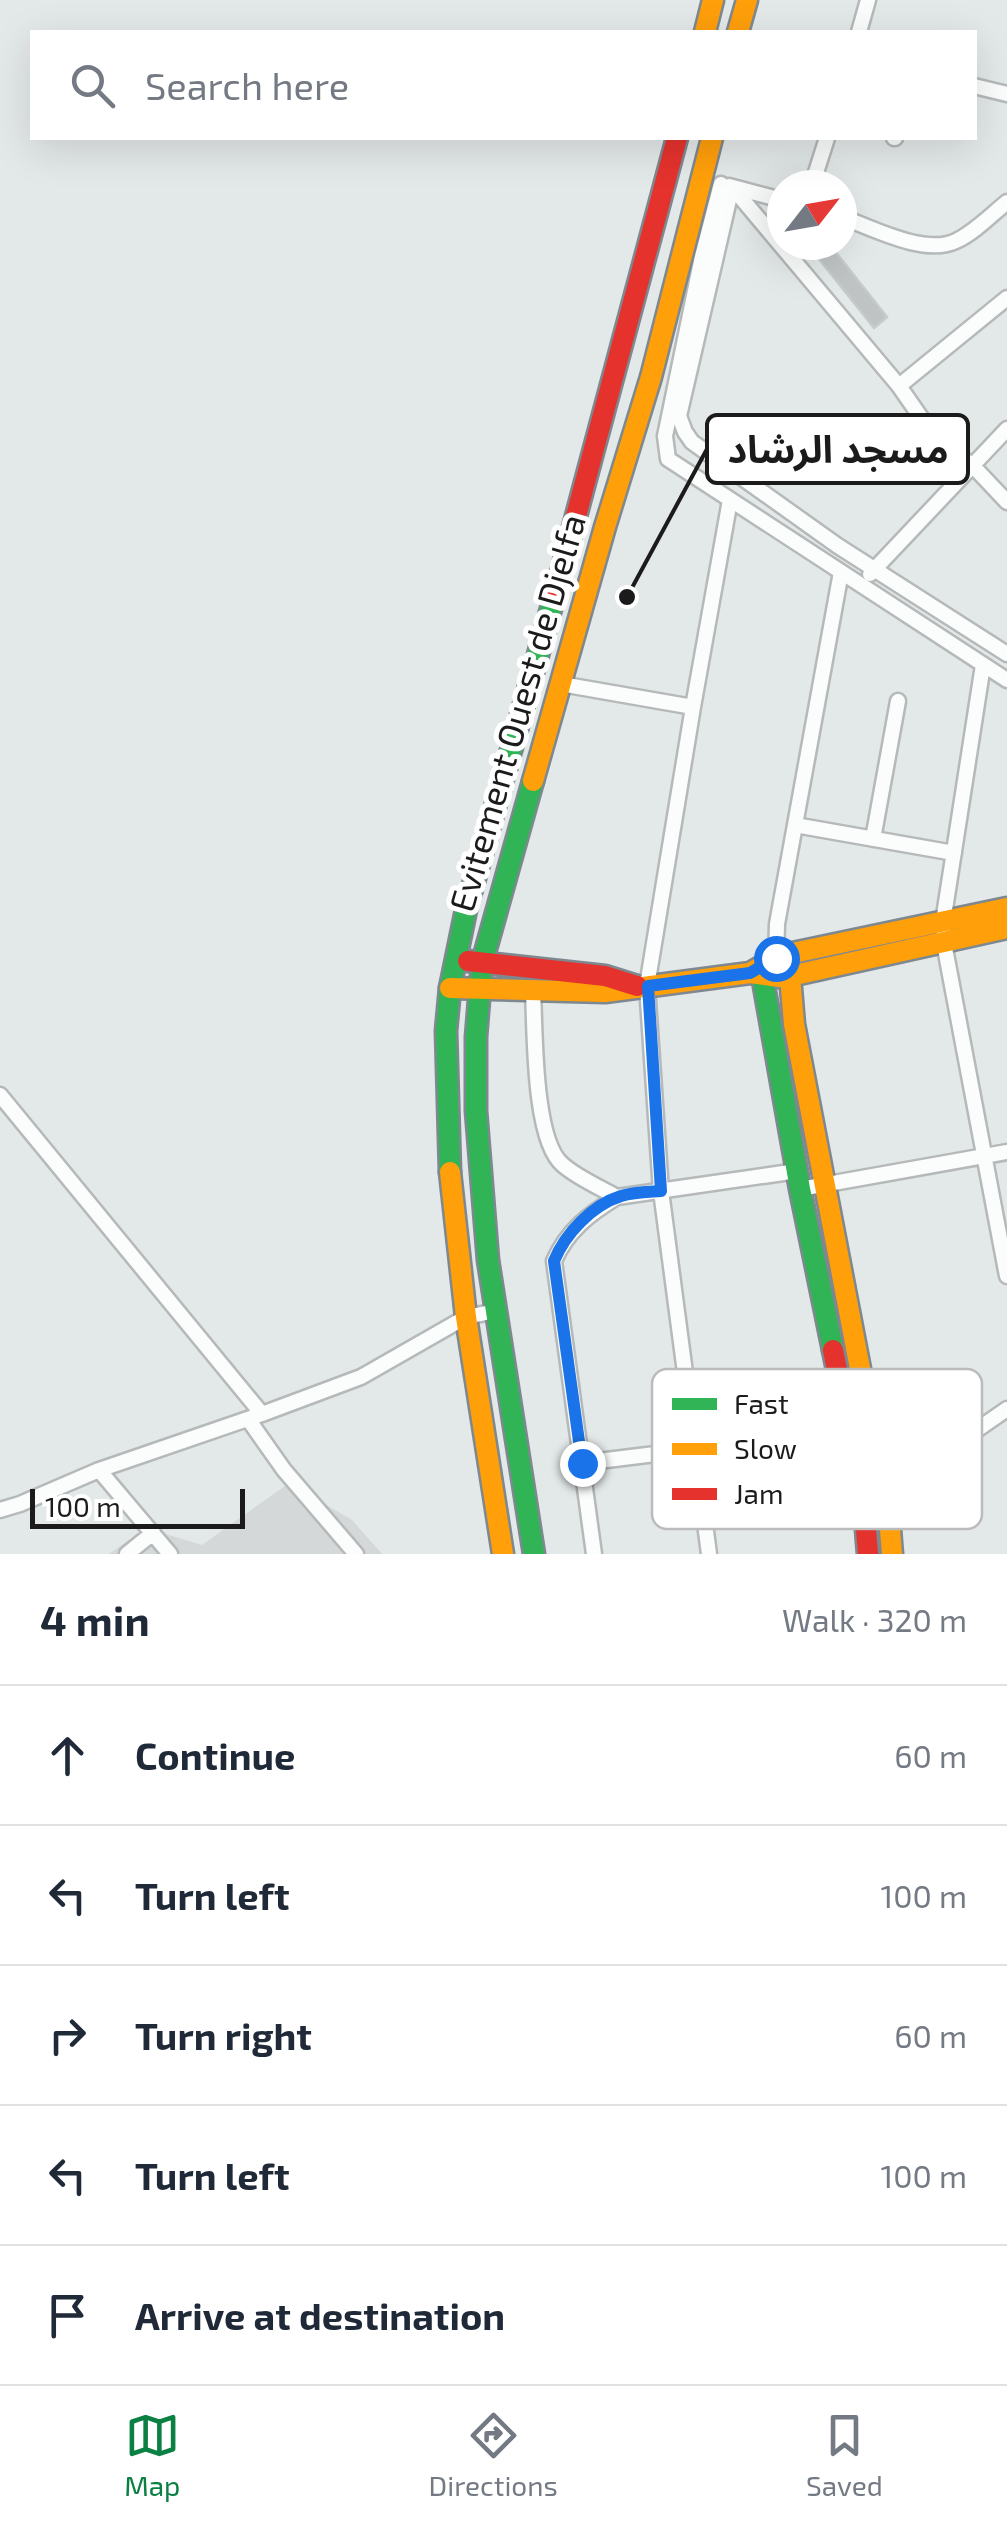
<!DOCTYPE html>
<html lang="en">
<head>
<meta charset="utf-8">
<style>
	body { margin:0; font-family:"Exo 2","Noto Sans Arabic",sans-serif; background:#f2f2f3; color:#1f2937 }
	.compass { position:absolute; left:767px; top:170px; width:90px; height:90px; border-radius:50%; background:#fff; box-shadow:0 10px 40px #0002; rotate:59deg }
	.scale { position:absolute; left:30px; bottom:25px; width:215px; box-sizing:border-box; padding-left:10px; border:5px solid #1b1b1b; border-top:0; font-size:28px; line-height:35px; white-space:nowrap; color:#1b1b1b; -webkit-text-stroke:8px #fff; paint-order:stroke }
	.stop { position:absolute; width:30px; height:30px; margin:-22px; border:8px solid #1a73e8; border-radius:50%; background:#fff }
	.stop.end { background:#1a73e8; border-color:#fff; box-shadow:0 2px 10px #0008 }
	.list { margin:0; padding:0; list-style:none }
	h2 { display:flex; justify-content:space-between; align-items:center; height:130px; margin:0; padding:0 40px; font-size:42px }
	h2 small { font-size:32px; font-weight:400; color:#747a83 }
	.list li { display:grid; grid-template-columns:65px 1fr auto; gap:30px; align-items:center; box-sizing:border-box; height:140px; padding:0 40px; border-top:2px solid #e0e1e3 }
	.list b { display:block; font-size:38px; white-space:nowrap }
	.list em { font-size:32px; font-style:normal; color:#747a83 }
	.icon { flex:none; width:55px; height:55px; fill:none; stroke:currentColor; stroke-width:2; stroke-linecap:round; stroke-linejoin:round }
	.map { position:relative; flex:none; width:1007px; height:1554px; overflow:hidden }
	.search { position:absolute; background:#fff; box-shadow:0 10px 40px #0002; left:30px; right:30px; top:30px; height:110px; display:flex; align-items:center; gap:25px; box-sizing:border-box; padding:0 35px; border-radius:0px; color:#747a83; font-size:38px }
	.sheet { height:830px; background:#fff }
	nav { display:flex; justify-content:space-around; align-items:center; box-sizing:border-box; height:140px; border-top:2px solid #e0e1e3; background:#fff; font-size:28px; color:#747a83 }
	nav a { display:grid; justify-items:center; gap:5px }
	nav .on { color:#0b8043 }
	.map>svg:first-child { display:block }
	.residential { fill:#d5d8d8 }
	.building { fill:#bfc3c3; stroke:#c5cbcb; stroke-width:2.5 }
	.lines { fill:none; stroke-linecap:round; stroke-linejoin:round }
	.street-casing { stroke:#b6b9b9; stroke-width:19 }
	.fast-casing { stroke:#7e8890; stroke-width:25 }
	.slow-casing { stroke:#7e8890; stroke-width:25 }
	.jam-casing { stroke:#7e8890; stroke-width:25 }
	.street { stroke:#fbfcfc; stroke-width:14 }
	.fast { stroke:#30b455; stroke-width:20 }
	.slow { stroke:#ff9f0a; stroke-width:20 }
	.jam { stroke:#e5322d; stroke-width:20 }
	.route { stroke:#1a73e8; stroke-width:12 }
	.labels { text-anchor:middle; stroke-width:10; stroke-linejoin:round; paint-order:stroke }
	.street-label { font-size:35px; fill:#1b1b1b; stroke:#fff }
	.key { fill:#fff; stroke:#bbb; stroke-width:2.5 }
	.key-label { font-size:28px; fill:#1b1b1b }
	.leader { fill:none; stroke:#1b1b1b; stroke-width:4 }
	.callout-dot { fill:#1b1b1b; stroke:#fff; stroke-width:4 }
	.callout { fill:#fff; stroke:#1b1b1b; stroke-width:4 }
	.callout-label { font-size:38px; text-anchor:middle; font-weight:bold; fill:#1b1b1b }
</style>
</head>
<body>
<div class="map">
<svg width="1007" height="1554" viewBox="0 0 1007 1554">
	<rect width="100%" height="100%" fill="#e3e8e9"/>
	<path class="residential" d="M289,1483L352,1520L382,1554H109L146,1528L202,1545Z"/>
	<path class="building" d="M816,245H830L887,317L874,328L811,249Z"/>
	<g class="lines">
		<defs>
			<path id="street" d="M859,32L868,0
				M974,86L1007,94
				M894,138H895
				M721,184L702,257L665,436L668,459L1007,680
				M812,185L827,138
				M729,186L782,200
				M732,187L679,416L685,432L692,442L838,546L1007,654
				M732,187L899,386L1007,298
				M842,217C872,228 925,256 956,241C975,232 991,215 1007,202
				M899,386L936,439L973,466L1007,502
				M870,574L1007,429
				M983,665L943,922L944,943L1007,1276
				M561,684L693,707
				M795,825L954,853
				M873,839L898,701
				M776,958L777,924L841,572
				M533,991C535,1029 533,1141 563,1165C578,1178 599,1187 617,1197
				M0,1095L262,1414
				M800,1189L1007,1152
				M248,1419L284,1470L356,1554
				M692,1425L866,1400
				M582,1463L696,1449
				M99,1470L170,1554
				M887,1492L1007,1409
				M0,1510L20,1504L99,1470L262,1414L361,1377L466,1317L496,1311
				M127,1554L153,1533
				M594,1554L554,1261C567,1231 589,1214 617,1197L797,1171
				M709,1554L661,1191L647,986L693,707L730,500"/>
			<path id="fast" d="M533,781L482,963L476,1037V1111L488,1260L534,1554
				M762,975L800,1189L833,1350
				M450,1172L446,1031L450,988L466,910L556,591"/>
			<path id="slow" d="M705,32L713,0
				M738,32L747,0
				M533,781L605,527L651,377L712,138
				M750,973L776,958L788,954L1007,908
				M790,976L794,1024L866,1400L887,1492L892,1554
				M450,988L605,992L750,973L779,977L790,976L1007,928
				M450,1172L466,1317L503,1554"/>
			<path id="jam" d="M556,591L677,138
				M468,961L605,976L637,986
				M833,1350L864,1505L868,1554"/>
		</defs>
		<use href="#street" class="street-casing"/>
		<use href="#fast" class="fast-casing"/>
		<use href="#slow" class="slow-casing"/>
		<use href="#jam" class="jam-casing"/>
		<use href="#street" class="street"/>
		<use href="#fast" class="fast"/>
		<use href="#slow" class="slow"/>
		<use href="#jam" class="jam"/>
	</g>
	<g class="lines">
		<path class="route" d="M582,1463L554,1261C565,1234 592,1205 621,1196C634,1192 647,1192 661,1191L648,986L750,973L776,958"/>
	</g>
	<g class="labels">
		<g class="street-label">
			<text transform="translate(518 713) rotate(-74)" y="12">Evitement Ouest de Djelfa</text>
		</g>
	</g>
	<rect x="652" y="1369" width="330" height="160" rx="15" class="key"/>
	<rect x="672" y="1398" width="45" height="12" fill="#30b455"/>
	<rect x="672" y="1443" width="45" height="12" fill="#ff9f0a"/>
	<rect x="672" y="1488" width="45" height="12" fill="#e5322d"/>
	<g class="key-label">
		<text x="734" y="1414">Fast</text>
		<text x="734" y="1459">Slow</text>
		<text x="734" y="1504">Jam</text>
	</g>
	<path class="leader" d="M627 597L707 449"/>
	<circle class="callout-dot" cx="627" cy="597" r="10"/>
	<rect class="callout" x="707" y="415" width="261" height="68" rx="10"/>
	<g class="callout-label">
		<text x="838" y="463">مسجد الرشاد</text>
	</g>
</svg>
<svg class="compass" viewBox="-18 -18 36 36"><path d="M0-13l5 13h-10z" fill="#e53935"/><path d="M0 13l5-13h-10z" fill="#747a83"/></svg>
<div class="scale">100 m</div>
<div class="stop" style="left:776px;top:958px"></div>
<div class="stop end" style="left:582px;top:1463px"></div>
<div class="search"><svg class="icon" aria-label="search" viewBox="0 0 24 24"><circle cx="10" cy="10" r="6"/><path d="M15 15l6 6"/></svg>Search here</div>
</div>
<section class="sheet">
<h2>4 min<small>Walk · 320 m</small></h2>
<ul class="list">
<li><svg class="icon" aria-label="ahead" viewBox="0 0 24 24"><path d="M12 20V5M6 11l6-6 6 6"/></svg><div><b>Continue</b></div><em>60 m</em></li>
<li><svg class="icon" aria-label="left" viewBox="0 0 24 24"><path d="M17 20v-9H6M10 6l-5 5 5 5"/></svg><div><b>Turn left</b></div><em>100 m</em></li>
<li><svg class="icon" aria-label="right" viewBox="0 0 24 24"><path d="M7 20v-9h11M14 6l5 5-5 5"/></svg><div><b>Turn right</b></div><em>60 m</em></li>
<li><svg class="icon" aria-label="left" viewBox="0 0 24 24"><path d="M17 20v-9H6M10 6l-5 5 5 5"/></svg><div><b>Turn left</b></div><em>100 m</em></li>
<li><svg class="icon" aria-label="arrive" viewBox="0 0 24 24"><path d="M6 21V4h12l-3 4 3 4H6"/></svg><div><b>Arrive at destination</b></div></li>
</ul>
</section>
<nav>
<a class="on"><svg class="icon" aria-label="map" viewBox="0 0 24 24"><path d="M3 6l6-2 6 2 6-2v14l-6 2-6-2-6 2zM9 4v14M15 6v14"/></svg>Map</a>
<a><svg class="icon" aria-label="directions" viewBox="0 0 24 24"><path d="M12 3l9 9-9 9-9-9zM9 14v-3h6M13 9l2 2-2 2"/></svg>Directions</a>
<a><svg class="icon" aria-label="saved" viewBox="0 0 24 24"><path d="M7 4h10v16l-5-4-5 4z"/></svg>Saved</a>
</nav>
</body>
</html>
